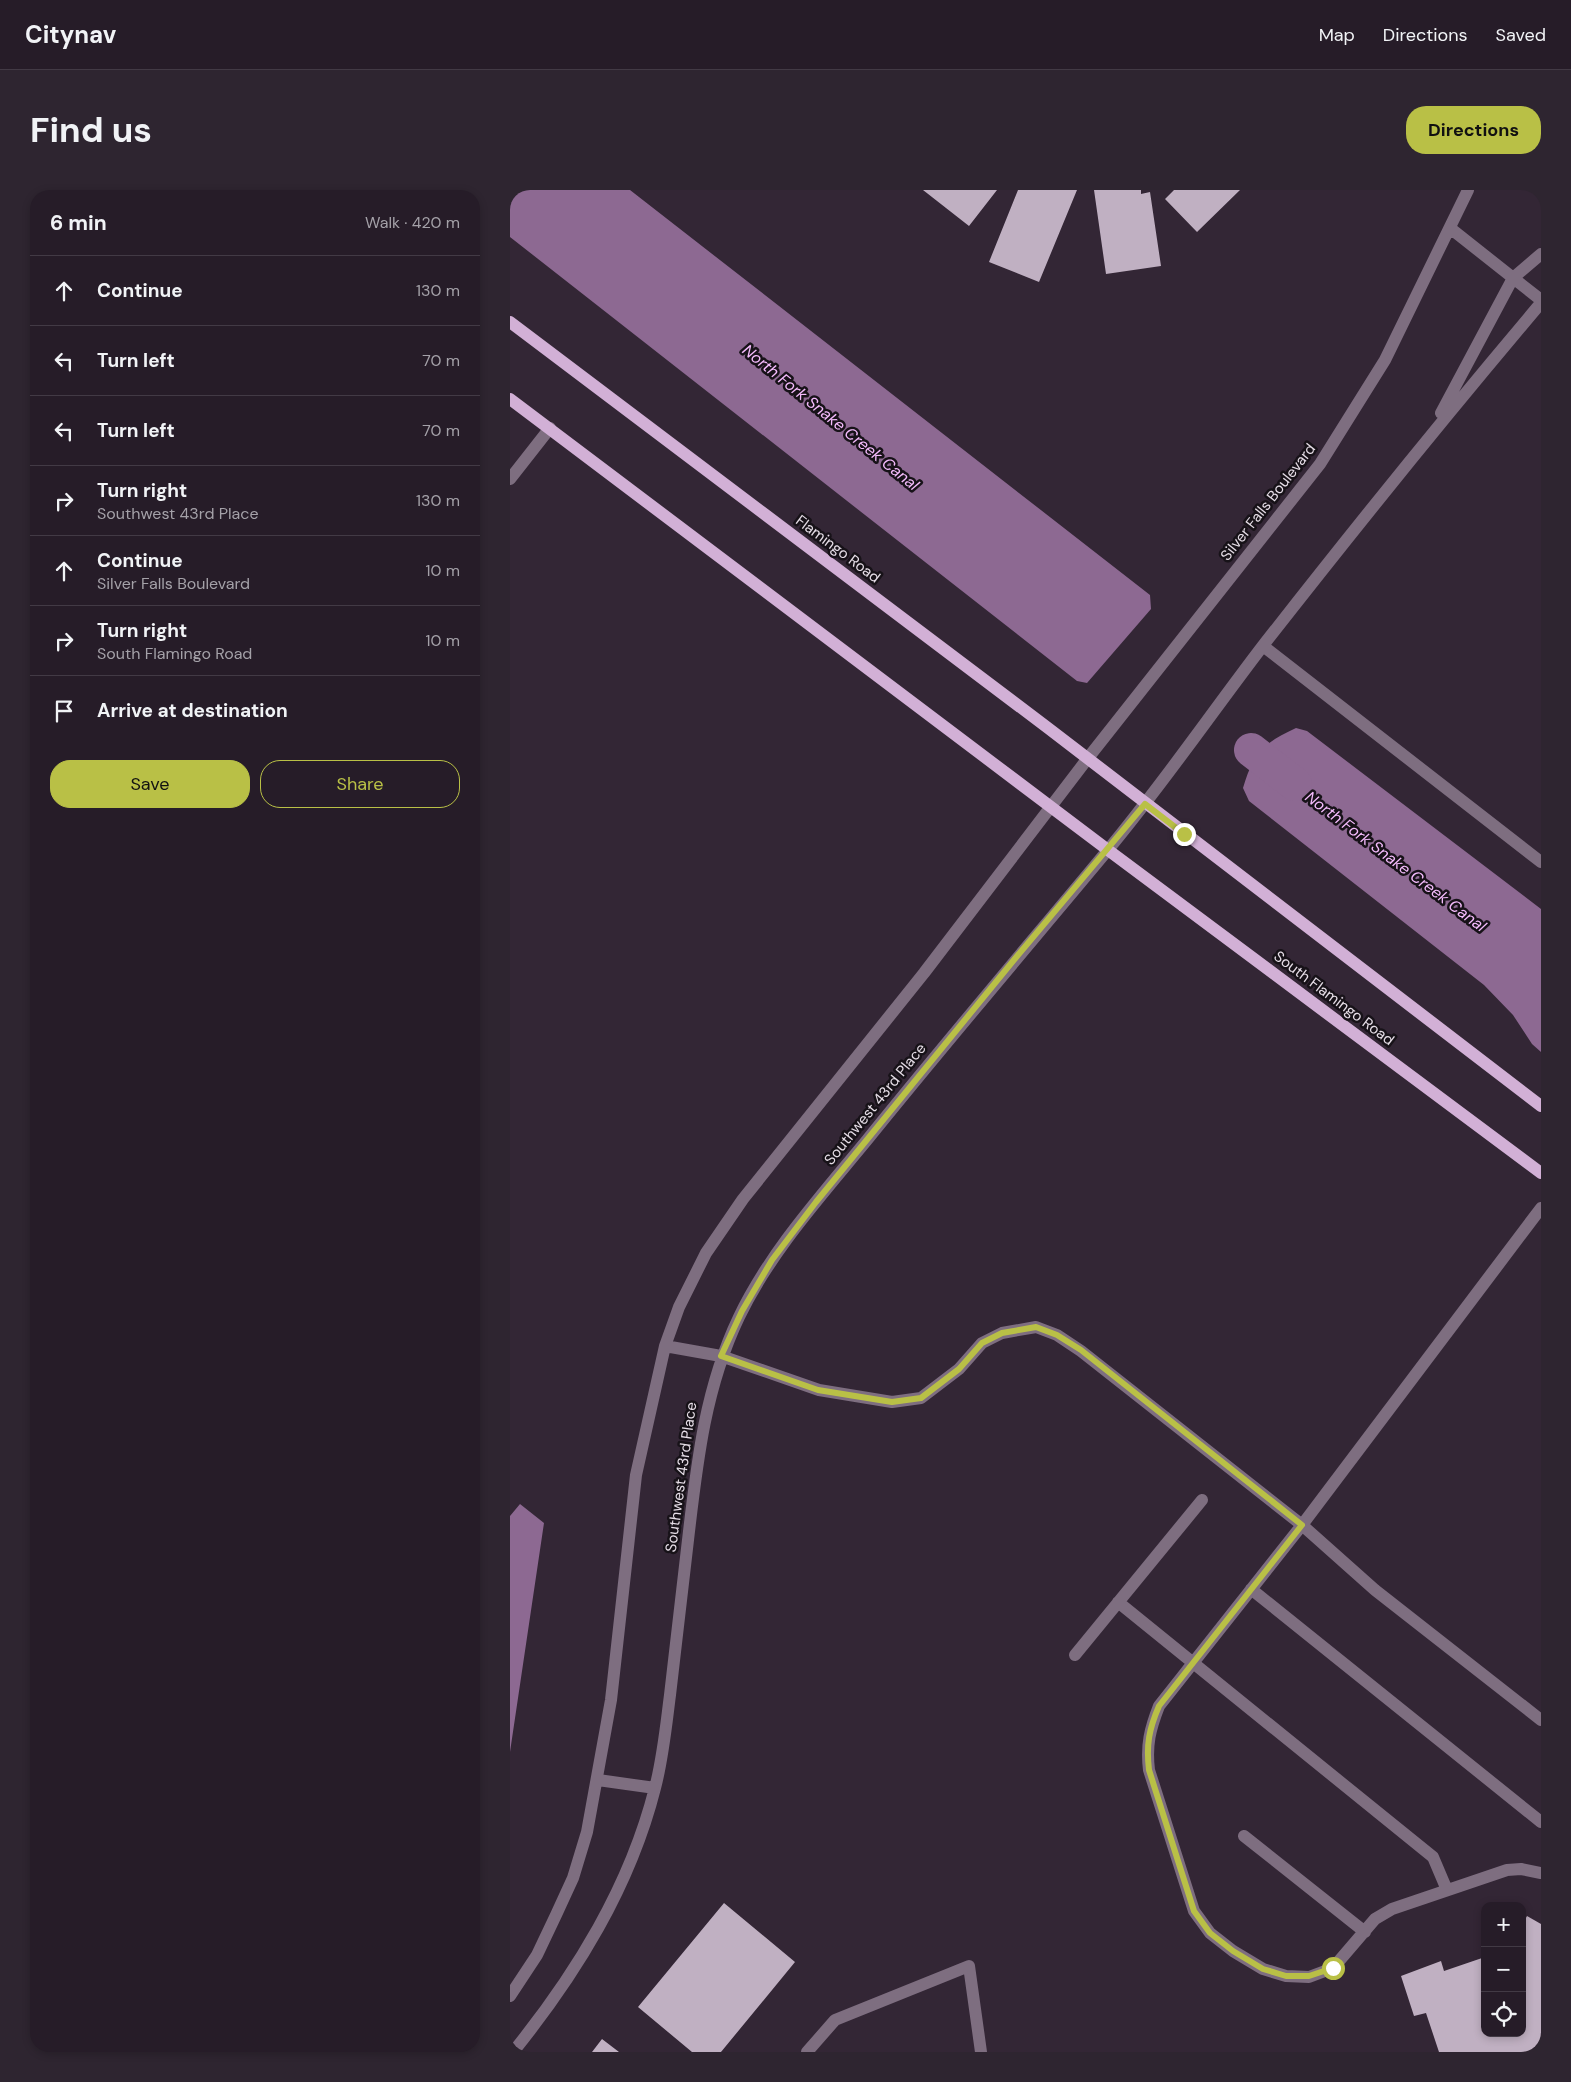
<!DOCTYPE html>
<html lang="en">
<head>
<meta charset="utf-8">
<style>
	body { margin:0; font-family:"DM Sans",sans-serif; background:#2e2530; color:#f1f3f6 }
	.controls { position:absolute; right:15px; bottom:15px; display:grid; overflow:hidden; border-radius:10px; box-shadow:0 2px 8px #0003 }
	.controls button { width:45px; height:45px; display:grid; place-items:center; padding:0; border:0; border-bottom:1px solid #423a45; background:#261c28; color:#f1f3f6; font:25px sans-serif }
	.stop { position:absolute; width:15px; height:15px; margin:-11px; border:4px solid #b9c046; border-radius:50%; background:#fff }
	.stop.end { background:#b9c046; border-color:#fff; box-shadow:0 1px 5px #0008 }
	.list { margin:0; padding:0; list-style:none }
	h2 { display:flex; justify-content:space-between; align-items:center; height:65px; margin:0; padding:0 20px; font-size:21px }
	h2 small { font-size:16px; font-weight:400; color:#a4a1a8 }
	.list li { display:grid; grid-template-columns:32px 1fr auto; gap:15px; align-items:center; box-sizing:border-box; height:70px; padding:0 20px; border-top:1px solid #423a45 }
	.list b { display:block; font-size:19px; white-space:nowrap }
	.list p { margin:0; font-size:16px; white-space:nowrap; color:#a4a1a8 }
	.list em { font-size:16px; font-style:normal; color:#a4a1a8 }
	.actions { display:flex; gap:10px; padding:15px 20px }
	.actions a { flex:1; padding:11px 0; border:1px solid #b9c046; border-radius:20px; text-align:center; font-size:18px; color:#b9c046 }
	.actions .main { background:#b9c046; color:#111 }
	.icon { flex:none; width:28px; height:28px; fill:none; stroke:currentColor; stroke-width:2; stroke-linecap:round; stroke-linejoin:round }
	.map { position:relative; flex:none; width:1031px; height:1862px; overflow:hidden; border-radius:20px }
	header { display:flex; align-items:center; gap:30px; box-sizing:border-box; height:70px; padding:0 25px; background:#261c28; border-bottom:1px solid #423a45 }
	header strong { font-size:24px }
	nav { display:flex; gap:28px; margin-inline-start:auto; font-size:18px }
	.intro { display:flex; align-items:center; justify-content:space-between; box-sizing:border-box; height:120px; padding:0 30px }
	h1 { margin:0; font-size:35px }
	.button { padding:12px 22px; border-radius:20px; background:#b9c046; color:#111; font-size:18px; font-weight:700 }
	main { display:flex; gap:30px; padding:0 30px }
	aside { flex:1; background:#261c28; border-radius:20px; box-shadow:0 2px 8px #0003 }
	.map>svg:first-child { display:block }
	.water { fill:#8d6992 }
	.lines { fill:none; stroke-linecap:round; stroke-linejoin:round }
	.canal { stroke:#8d6992; stroke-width:34 }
	.building { fill:#c0b0c2 }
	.minor { stroke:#7e6e80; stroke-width:12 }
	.major { stroke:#d2b0d6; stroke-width:12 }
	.route { stroke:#b9c046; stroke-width:6 }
	.labels { text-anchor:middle; stroke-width:5; stroke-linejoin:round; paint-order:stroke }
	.street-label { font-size:15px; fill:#e6dee7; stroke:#171218 }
	.water-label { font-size:16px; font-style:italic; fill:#f4bbfc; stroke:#171218 }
</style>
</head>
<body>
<header>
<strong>Citynav</strong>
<nav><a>Map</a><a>Directions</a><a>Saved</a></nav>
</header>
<div class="intro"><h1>Find us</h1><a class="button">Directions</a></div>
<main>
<aside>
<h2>6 min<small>Walk · 420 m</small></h2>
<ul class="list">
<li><svg class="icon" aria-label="ahead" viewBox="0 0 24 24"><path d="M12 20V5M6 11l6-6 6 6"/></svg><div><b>Continue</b></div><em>130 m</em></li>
<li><svg class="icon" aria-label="left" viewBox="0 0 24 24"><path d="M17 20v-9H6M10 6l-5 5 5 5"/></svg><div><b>Turn left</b></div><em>70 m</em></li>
<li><svg class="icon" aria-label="left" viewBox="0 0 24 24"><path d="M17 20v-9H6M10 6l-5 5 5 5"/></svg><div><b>Turn left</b></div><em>70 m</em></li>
<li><svg class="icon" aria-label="right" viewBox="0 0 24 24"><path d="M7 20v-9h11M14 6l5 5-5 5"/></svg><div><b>Turn right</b><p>Southwest 43rd Place</p></div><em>130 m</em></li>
<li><svg class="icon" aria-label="ahead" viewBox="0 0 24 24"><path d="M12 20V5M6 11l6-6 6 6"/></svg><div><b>Continue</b><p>Silver Falls Boulevard</p></div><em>10 m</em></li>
<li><svg class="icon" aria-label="right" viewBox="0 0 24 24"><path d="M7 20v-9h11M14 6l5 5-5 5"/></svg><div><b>Turn right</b><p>South Flamingo Road</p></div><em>10 m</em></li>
<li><svg class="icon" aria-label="arrive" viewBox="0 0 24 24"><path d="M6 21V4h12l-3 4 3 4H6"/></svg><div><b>Arrive at destination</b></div></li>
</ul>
<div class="actions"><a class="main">Save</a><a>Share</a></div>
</aside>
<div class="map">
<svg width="1031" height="1862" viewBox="0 0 1031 1862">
	<rect width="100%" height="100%" fill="#332635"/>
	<path class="water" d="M0,0H120L640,405L641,419L577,493L567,491L0,47Z
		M786,538L797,541L1031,719V862L1022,854L1003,825L974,795L739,611L733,598C743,564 753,553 786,538Z
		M10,1314L34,1333L0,1562V1326Z"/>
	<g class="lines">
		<path class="canal" d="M741,560L785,594"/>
	</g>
	<path class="building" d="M413,0H487L459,36Z
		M508,0H567L529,92L479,72Z
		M584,0H631V4L640,2L651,76L596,84Z
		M664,0H730L687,42L655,9Z
		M214,1713L285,1772L211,1862H182L128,1817Z
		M1017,1726L1031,1734V1862H929L916,1823L904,1826L891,1786L931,1771L934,1781L975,1767V1843H1012V1735Z
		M92,1849L109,1862H82Z"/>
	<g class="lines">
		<path class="minor" d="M940,38L1031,110
			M931,223L1003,88L1031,64
			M0,289L40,238
			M753,456L1031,672
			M1031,1018L792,1335L649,1516C640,1539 636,1555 639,1580L684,1721L700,1743L723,1761L753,1779L776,1786L799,1787L823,1778L865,1729L882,1719L997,1680L1011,1679L1031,1683
			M155,1156L211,1166L309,1200L382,1212L411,1208L449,1179L472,1153L492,1143L526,1137L547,1145L571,1161L792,1335L865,1400L1031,1530
			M741,1399L1031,1632
			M608,1412L923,1667L937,1700
			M565,1465L692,1310
			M88,1590L145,1598
			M734,1646L855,1742
			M0,1806L27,1765L46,1725L63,1688L77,1642L101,1510L126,1285L155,1156L169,1117L196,1063L233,1009L414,783L578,568L810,274L875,170L958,0
			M3,1862C66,1784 120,1697 145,1598C153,1568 156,1536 160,1505C166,1453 172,1401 178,1350C187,1272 195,1198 229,1127C260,1062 311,1006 357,950C436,852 517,757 597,661C653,594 702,522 755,453C845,338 937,224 1031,113
			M297,1862L325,1830L459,1776L471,1862"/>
		<path class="major" d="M0,132L538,538L1031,916
			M0,209L598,660L1031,983"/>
	</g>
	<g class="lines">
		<path class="route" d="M674,644L635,614L508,765L306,1012L262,1070L232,1121L211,1166L308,1200L382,1212L411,1208L449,1179L472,1153L492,1143L526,1137L547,1145L571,1160L792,1335L649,1516C639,1539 636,1555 639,1580L684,1721L700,1743L723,1761L753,1779L776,1786H799L823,1778"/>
	</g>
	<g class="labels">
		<g class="street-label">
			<text transform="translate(758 312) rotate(-52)" y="5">Silver Falls Boulevard</text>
			<text transform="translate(328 359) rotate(37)" y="5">Flamingo Road</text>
			<text transform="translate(824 808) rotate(37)" y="5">South Flamingo Road</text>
			<text transform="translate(365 914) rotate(-51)" y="5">Southwest 43rd Place</text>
			<text transform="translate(171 1287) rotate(-82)" y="5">Southwest 43rd Place</text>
		</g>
		<g class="water-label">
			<text transform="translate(321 227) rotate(39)" y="6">North Fork Snake Creek Canal</text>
			<text transform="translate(886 671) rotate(37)" y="6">North Fork Snake Creek Canal</text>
		</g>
	</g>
</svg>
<div class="controls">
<button>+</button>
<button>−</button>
<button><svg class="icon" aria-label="locate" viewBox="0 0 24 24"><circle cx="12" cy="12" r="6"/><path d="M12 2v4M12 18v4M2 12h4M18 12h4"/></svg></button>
</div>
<div class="stop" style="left:823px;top:1778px"></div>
<div class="stop end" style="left:674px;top:644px"></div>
</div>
</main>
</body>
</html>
